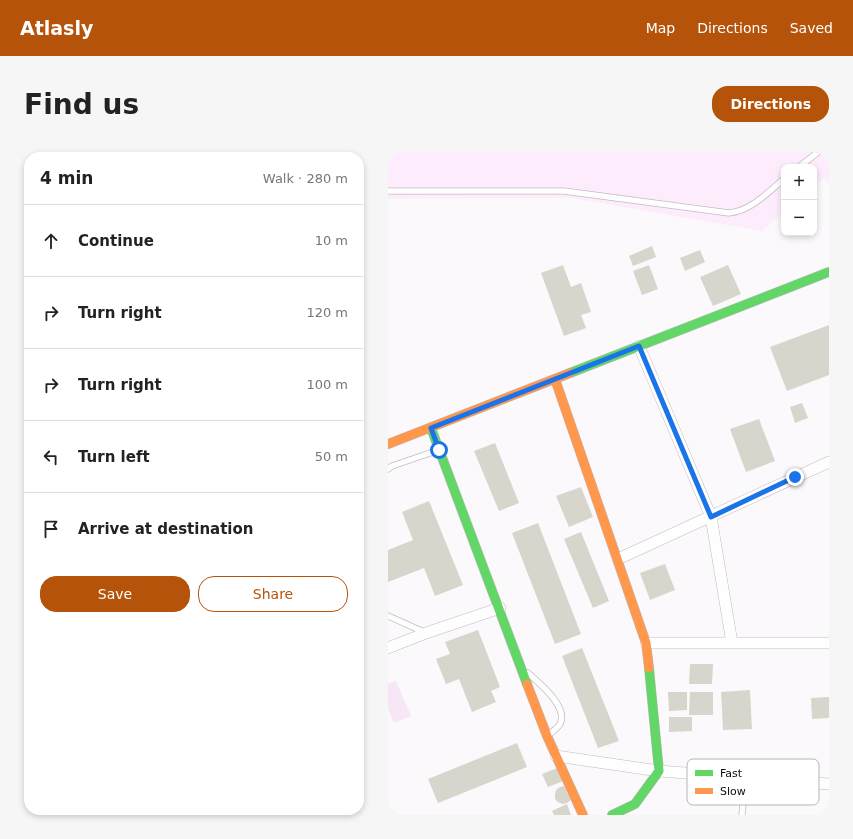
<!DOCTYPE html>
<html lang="en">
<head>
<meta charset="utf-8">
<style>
	body { margin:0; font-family:"DejaVu Sans",sans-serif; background:#f6f6f6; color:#222 }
	.controls { position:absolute; right:12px; top:12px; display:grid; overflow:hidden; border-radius:8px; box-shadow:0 2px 6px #0003 }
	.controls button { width:36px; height:36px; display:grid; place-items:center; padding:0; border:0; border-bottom:1px solid #e0e0e0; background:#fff; color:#222; font:20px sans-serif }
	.stop { position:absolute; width:12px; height:12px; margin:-9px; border:3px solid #1a73e8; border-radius:50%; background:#fff }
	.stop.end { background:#1a73e8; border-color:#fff; box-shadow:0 1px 4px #0008 }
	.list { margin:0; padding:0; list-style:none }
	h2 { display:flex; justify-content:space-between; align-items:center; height:52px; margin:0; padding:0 16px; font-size:17px }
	h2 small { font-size:13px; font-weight:400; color:#767676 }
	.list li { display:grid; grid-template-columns:26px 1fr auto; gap:12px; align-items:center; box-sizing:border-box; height:72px; padding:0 16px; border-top:1px solid #e0e0e0 }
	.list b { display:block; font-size:15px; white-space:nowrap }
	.list em { font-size:13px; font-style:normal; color:#767676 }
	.actions { display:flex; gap:8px; padding:12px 16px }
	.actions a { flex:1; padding:9px 0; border:1px solid #b45309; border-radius:16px; text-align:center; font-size:14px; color:#b45309 }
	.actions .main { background:#b45309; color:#fff }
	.icon { flex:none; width:22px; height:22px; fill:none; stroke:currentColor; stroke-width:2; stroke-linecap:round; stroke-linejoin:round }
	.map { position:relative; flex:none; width:441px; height:663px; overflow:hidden; border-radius:16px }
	header { display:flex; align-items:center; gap:24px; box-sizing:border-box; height:56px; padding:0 20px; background:#b45309; color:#fff }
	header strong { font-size:19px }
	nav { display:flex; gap:22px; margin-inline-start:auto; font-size:14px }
	.intro { display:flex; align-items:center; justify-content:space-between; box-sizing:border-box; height:96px; padding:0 24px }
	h1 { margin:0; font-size:28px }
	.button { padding:10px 18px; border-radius:16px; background:#b45309; color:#fff; font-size:14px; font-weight:700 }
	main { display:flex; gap:24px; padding:0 24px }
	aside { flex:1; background:#fff; border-radius:16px; box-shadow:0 2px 6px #0003 }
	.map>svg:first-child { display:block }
	.built { fill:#fdedfc }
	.green { fill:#f7e6f6 }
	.building { fill:#d8d5cc }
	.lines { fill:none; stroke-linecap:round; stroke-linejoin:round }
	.lane-casing { stroke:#c1bcc1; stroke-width:7 }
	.street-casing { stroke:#c1bcc1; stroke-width:12 }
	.fast-casing { stroke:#c1bcc1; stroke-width:10 }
	.slow-casing { stroke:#c1bcc1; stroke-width:10 }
	.lane { stroke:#fefefe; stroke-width:5.5 }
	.street { stroke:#fefefe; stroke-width:11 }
	.fast { stroke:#63d668; stroke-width:9 }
	.slow { stroke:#ff974d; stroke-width:9 }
	.route { stroke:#1a73e8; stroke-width:5 }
	.key { fill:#fff; stroke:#b7b5b7; stroke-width:1 }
	.key-label { font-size:11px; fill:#100910 }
</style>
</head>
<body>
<header>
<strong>Atlasly</strong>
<nav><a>Map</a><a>Directions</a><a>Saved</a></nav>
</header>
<div class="intro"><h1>Find us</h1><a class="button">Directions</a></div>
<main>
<aside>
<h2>4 min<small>Walk · 280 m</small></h2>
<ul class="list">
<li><svg class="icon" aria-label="ahead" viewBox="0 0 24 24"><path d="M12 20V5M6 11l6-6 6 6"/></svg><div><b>Continue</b></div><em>10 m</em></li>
<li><svg class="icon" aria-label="right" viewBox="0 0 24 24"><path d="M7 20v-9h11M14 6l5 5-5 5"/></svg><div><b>Turn right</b></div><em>120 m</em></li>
<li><svg class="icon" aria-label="right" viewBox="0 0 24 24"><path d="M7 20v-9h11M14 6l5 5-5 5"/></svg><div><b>Turn right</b></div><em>100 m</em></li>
<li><svg class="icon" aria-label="left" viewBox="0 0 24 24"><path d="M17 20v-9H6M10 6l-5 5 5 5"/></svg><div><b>Turn left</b></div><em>50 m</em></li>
<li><svg class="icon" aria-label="arrive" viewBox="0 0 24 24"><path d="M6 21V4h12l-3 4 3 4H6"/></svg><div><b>Arrive at destination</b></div></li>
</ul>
<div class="actions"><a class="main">Save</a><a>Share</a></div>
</aside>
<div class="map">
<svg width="441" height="663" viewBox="0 0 441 663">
	<rect width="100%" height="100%" fill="#fbf9fb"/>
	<path class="built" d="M0,0H441V32L436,26L426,35V15H396V60L374,79L183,46L0,47Z"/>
	<path class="green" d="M8,529L23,564L6,571L0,557V532Z"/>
	<path class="building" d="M264,94L268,105L245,114L241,104Z
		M312,98L317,110L297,119L292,106Z
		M175,113L183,135L193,131L203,160L193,163L198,176L176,184L153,121Z
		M261,113L270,137L254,143L245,119Z
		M340,113L353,142L325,154L312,125Z
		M441,173V223L399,239L382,195Z
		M414,251L420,266L407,271L402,255Z
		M371,267L387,309L358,320L342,277Z
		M107,291L131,351L111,359L86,299Z
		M193,335L205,365L181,375L168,344Z
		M41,349L75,433L47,444L36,416L0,430V398L25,388L14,360Z
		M150,371L193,482L167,492L124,381Z
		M193,380L221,449L205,456L176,387Z
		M277,412L287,438L262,448L252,421Z
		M90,478L112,535L103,539L108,550L84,560L71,527L58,532L48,507L62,502L57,490Z
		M194,496L231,589L210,596L174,504Z
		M302,512H325L324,532H301Z
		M362,538L364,577L335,578L333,540Z
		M280,540H299V558L281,559Z
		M302,540H325V563H301Z
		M441,545V566L424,567L423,546Z
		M281,565H304V579L281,580Z
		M129,591L139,615L50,651L40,627Z
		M169,616L175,629L160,635L154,622Z
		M176,634L183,648L179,651L175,652L170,650L167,647V642L168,638L172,635Z
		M179,652L183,663H166L164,659Z"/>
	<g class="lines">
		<defs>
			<path id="lane" d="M411,15L430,0
				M0,39H176L341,61C363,59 380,40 396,27
				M0,317L4,314L51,298
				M0,464L36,480
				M140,521C151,531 181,555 172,572C170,576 164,579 161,583
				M354,663L357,626"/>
			<path id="street" d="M251,194L323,365L344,491
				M230,407L441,310
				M258,491H441
				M0,496L38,481L112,456
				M168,604L271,619L441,632"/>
			<path id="fast" d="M182,221L441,120
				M43,276L139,532
				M224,663L247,652L271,619L261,516"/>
			<path id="slow" d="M167,227L258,491L261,516
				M0,292L182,221
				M139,532L159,584L195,663"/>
		</defs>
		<use href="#lane" class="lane-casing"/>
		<use href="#street" class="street-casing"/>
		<use href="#fast" class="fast-casing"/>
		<use href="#slow" class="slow-casing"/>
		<use href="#lane" class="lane"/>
		<use href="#street" class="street"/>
		<use href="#fast" class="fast"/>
		<use href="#slow" class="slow"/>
	</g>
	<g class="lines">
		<path class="route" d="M51,298L43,276L251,194L323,365L407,325"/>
	</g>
	<rect x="299" y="607" width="132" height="46" rx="6" class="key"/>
	<rect x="307" y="618" width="18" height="6" fill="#63d668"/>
	<rect x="307" y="636" width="18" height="6" fill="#ff974d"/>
	<g class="key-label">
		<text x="332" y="625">Fast</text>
		<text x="332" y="643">Slow</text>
	</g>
</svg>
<div class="controls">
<button>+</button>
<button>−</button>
</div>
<div class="stop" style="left:51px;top:298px"></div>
<div class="stop end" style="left:407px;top:325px"></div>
</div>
</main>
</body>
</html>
